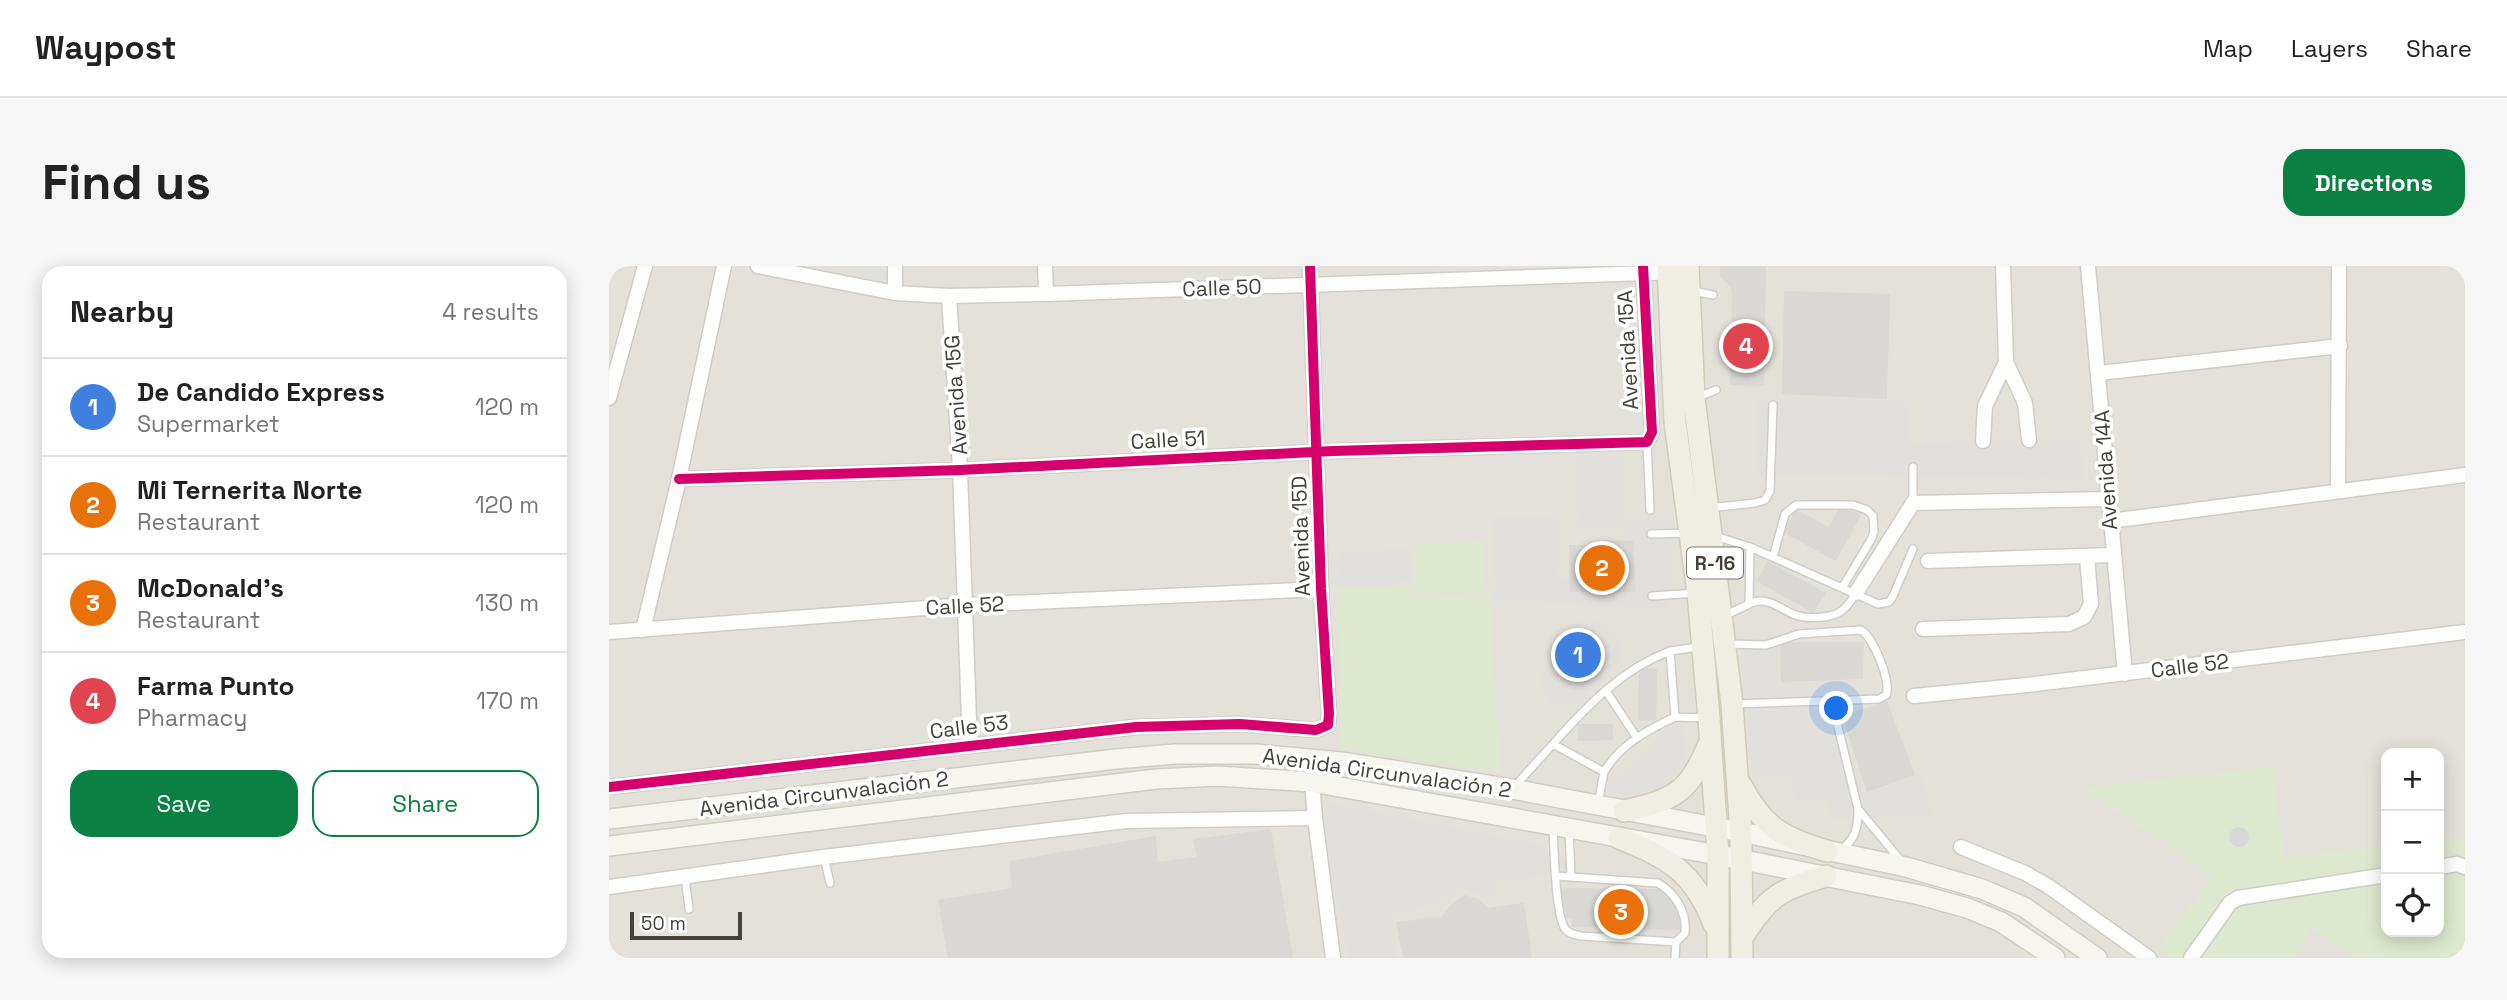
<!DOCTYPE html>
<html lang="en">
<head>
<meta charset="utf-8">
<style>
	body { margin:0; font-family:"Space Grotesk",sans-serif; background:#f6f6f6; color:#222 }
	.controls { position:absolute; right:21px; bottom:21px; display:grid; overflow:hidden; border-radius:14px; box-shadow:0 4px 18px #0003 }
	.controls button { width:63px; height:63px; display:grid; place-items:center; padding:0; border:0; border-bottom:2px solid #e0e0e0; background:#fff; color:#222; font:35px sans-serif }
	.scale { position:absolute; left:21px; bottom:18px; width:112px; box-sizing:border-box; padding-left:7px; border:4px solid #454138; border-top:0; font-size:19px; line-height:24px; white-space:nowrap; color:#454138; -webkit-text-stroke:5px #fff; paint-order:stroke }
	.you { position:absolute; left:1228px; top:443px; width:24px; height:24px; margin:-18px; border:5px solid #fff; border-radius:50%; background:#1a73e8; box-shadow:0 0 0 10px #1a73e833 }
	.badge { display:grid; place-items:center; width:46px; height:46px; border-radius:50%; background:#0b8043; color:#fff; font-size:23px; font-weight:700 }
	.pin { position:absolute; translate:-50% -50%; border:4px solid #fff; box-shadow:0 2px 7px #0006 }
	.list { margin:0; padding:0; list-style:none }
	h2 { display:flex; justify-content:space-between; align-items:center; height:91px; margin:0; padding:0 28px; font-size:30px }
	h2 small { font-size:23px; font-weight:400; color:#767676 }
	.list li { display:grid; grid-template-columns:46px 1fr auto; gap:21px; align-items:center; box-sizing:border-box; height:98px; padding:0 28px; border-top:2px solid #e0e0e0 }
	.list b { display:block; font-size:26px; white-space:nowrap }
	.list p { margin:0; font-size:23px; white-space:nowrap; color:#767676 }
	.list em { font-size:23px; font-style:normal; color:#767676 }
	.actions { display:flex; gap:14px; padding:21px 28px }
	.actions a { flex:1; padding:16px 0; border:2px solid #0b8043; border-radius:21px; text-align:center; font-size:24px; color:#0b8043 }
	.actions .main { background:#0b8043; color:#fff }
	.icon { flex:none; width:38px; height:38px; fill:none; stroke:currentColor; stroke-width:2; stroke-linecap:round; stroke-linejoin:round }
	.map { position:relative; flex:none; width:1856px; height:692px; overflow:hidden; border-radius:21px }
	header { display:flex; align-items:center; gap:42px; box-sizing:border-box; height:98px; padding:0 35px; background:#fff; border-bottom:2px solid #e0e0e0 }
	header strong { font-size:33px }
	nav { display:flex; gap:38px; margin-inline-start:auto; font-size:24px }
	.intro { display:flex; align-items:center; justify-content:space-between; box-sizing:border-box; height:168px; padding:0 42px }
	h1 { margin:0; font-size:49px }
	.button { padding:18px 32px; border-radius:21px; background:#0b8043; color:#fff; font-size:24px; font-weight:700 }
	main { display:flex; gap:42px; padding:0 42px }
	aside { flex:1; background:#fff; border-radius:21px; box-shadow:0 4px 18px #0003 }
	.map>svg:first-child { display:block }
	.residential { fill:#e4e1da; fill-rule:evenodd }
	.green { fill:#dde8ce }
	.parking { fill:#e2e0dc }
	.building { fill:#dad8d4 }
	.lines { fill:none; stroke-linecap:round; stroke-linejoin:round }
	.lane-casing { stroke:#cfcdc9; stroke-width:10 }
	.street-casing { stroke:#cfcdc9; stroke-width:17 }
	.secondary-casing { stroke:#cfccc3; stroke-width:22 }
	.primary-casing { stroke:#d1cbbb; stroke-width:24 }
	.lane { stroke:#fdfdfc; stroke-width:7 }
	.street { stroke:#fdfdfc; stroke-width:14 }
	.secondary { stroke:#f6f5f0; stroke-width:19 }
	.primary { stroke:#f0ede5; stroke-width:21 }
	.cycleway-casing { stroke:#fff; stroke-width:15 }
	.cycleway { stroke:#d6006c; stroke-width:10 }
	.labels { text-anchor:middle; stroke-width:7; stroke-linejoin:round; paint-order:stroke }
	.shield { fill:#fff; stroke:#7d7a74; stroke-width:2 }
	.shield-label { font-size:19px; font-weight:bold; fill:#454138 }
	.street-label { font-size:21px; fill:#454138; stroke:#fff }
</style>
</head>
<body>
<header>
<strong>Waypost</strong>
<nav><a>Map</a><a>Layers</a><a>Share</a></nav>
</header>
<div class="intro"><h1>Find us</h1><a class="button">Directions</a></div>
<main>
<aside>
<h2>Nearby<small>4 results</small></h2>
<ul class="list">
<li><span class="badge" style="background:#3f7fe0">1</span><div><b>De Candido Express</b><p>Supermarket</p></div><em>120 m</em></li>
<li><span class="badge" style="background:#e8710a">2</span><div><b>Mi Ternerita Norte</b><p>Restaurant</p></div><em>120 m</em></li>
<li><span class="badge" style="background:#e8710a">3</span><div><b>McDonald's</b><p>Restaurant</p></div><em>130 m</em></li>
<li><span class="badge" style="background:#e0444e">4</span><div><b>Farma Punto</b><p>Pharmacy</p></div><em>170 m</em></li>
</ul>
<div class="actions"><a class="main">Save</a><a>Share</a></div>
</aside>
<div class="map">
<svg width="1856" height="692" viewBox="0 0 1856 692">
	<rect width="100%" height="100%" fill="#f1efeb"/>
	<path class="residential" d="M0,0H1856V692H0ZM1777,487H1830V666H1777Z"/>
	<path class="green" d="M874,274L877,325L806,328L804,280Z
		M802,319L803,331L880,327L891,506L731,482L728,323Z
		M1663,501L1675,591L1777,580V666H1830V574L1856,571V692H1749L1702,663L1683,692H1563L1550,682L1603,611L1472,522Z"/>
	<path class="parking" d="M219,0H288L284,19Z
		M1149,132L1300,136L1301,177L1472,175L1475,212L1148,209Z
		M1013,179L1016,256L1062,255V343L886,334L883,251H950L949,313H1019L1015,260H969L968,182Z
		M798,282L800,315L728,319L729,286Z
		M986,353L993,356L1012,372L1013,393L970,438L944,440L932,425L933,403L959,427L1007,379L982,355Z
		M1164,373L1167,420H1220L1255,529L1312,510L1325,551L1221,553L1219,537L1187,535L1184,519L1178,510L1150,509L1142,501L1130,375Z
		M1074,457L1076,486L1073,498L1056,521L1025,530L992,525L993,519L1012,509L1037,486L1054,467L1057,458Z
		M711,535L936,580L938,608L889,617L885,634L854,622L820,640L780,649L788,692H739Z"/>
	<path class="building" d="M1111,0H1157L1155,120L1121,119L1123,28L1122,22L1111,10Z
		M1175,25L1281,28L1278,133L1173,128Z
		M1232,239L1252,249L1227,295L1175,267L1186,243L1220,261Z
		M994,274L1024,275L1027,326H961L960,279H993Z
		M1159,295L1217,327L1204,347L1147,315Z
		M1171,376H1255L1254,413L1172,416Z
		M1030,402L1048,403L1047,454L1029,455Z
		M1278,435L1306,509L1258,526L1233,450Z
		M969,458H1004V474L969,475Z
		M1620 571a10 10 0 1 1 20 0a10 10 0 1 1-20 0Z
		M662,563L684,692H339L329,634L403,622L400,595L547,570L549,596L588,591L584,573Z
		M958,622L1049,623L1060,629L1071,641V664L962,661L963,652H953L952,627L954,623Z
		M855,629L870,633L879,642L915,637L923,692H794L787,656L832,651L842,639Z"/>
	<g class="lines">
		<defs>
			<path id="lane" d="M1084,25L1104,29
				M1086,132L1107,124
				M1038,176L1041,244
				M1304,201V237
				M1100,242L1146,237L1156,234L1161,225L1164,139
				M1042,268L1080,267
				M1106,270L1141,281L1140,338L1115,350
				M1141,281L1269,338L1280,336L1284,330L1304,283
				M1164,291L1176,248L1187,239H1244L1258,244L1264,250L1265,265L1263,272L1233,322
				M1043,330L1088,327
				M1140,338C1157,329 1171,343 1186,349C1195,352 1204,352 1213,351C1231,350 1238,342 1247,327
				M1118,378L1157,379L1190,368L1252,364C1264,371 1283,416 1277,429L1270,433L1125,438
				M1090,381L1061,385L1066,451L1098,452
				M997,425L1028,472
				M1223,436L1249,543
				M944,478C978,440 1013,403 1061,385
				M995,506C1011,479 1038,464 1066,451
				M906,520L944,478L995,506L989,538
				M944,561C945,580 946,652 957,664C961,668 966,669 972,670L1067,676L1076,667C1078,646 1067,628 1049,617L947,610
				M960,563L962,611
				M1232,583C1247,574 1249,560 1249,543L1292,595
				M215,591L221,617
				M76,611L80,643
				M1066,692L1067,676"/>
			<path id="street" d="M149,0L286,27L340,30L437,28L1067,6
				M286,0V27
				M436,0L437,28
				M1394,0L1397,96L1416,137L1420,174
				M1479,0L1516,408
				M340,30L351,204L361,480
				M1490,107L1731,80
				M0,132L36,0
				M1374,175L1376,140L1397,96
				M70,213L351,204L724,185L1038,176L1043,166L1034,0
				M1729,224L1730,0
				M1501,255L1856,209
				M1319,295L1504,289
				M1247,327L1304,237L1499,233
				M1314,363L1460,358L1475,351L1482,338L1478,291
				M34,364L70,213L115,0
				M0,366L356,339L712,323
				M1305,430L1418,419L1856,366
				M0,521L527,461L631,458L707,464L719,459L720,448L712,323L701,0
				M1352,581L1416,607L1439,620L1540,692
				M1830,601L1848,598L1856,601
				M0,621L215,591L517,555L706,552
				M724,692L706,552L703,516L733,496
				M1582,692L1621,637L1629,632L1777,609"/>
			<path id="secondary" d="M0,553L507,493L566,488H646L733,496L903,523L1132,566L1297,601L1373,623L1415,641L1488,692
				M0,580L547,513L608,510L703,516L1109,589L1311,629L1358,642L1392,656L1446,692"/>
			<path id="primary" d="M1059,0L1066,156L1089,327L1100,452L1109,589V692
				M1079,0L1085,132L1123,438L1132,566L1133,692
				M1132,519C1154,561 1173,572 1218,585
				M1015,545C1064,534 1079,528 1099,480
				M1010,572C1060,592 1085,606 1105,658
				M1133,672C1159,630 1170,624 1217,610"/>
		</defs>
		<use href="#lane" class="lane-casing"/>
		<use href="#street" class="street-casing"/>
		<use href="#secondary" class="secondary-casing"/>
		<use href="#primary" class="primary-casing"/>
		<use href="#lane" class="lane"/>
		<use href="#street" class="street"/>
		<use href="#secondary" class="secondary"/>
		<use href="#primary" class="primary"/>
		<defs>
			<path id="cycleway" d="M70,213L351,204L724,185L1038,176L1043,166L1034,0
				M0,521L527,461L631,458L707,464L719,459L720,448L712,323L701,0"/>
		</defs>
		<use href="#cycleway" class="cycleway-casing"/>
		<use href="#cycleway" class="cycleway"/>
	</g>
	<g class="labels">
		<rect class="shield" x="1078" y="281.5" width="56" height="31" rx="5"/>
		<g class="shield-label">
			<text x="1106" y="304">R-16</text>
		</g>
		<g class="street-label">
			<text transform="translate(613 22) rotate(-2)" y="7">Calle 50</text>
			<text transform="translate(1019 84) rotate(-93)" y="7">Avenida 15A</text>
			<text transform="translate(347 129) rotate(-94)" y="7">Avenida 15G</text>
			<text transform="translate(559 174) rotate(-3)" y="7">Calle 51</text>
			<text transform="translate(1497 204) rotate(-94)" y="7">Avenida 14A</text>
			<text transform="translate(692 270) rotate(-92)" y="7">Avenida 15D</text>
			<text transform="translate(356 340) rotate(-3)" y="7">Calle 52</text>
			<text transform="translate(1581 400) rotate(-7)" y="7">Calle 52</text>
			<text transform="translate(360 461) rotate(-7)" y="7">Calle 53</text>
			<text transform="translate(778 507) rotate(8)" y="7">Avenida Circunvalación 2</text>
			<text transform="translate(215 528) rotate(-7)" y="7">Avenida Circunvalación 2</text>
		</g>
	</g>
</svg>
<div class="controls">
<button>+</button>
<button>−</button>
<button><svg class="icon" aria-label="locate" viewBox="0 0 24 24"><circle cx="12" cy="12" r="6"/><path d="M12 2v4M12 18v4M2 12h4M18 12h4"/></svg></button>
</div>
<div class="scale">50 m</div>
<div class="you"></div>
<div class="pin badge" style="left:969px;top:389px;background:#3f7fe0">1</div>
<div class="pin badge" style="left:993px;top:302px;background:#e8710a">2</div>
<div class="pin badge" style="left:1012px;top:646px;background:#e8710a">3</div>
<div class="pin badge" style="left:1137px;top:80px;background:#e0444e">4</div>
</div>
</main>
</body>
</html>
